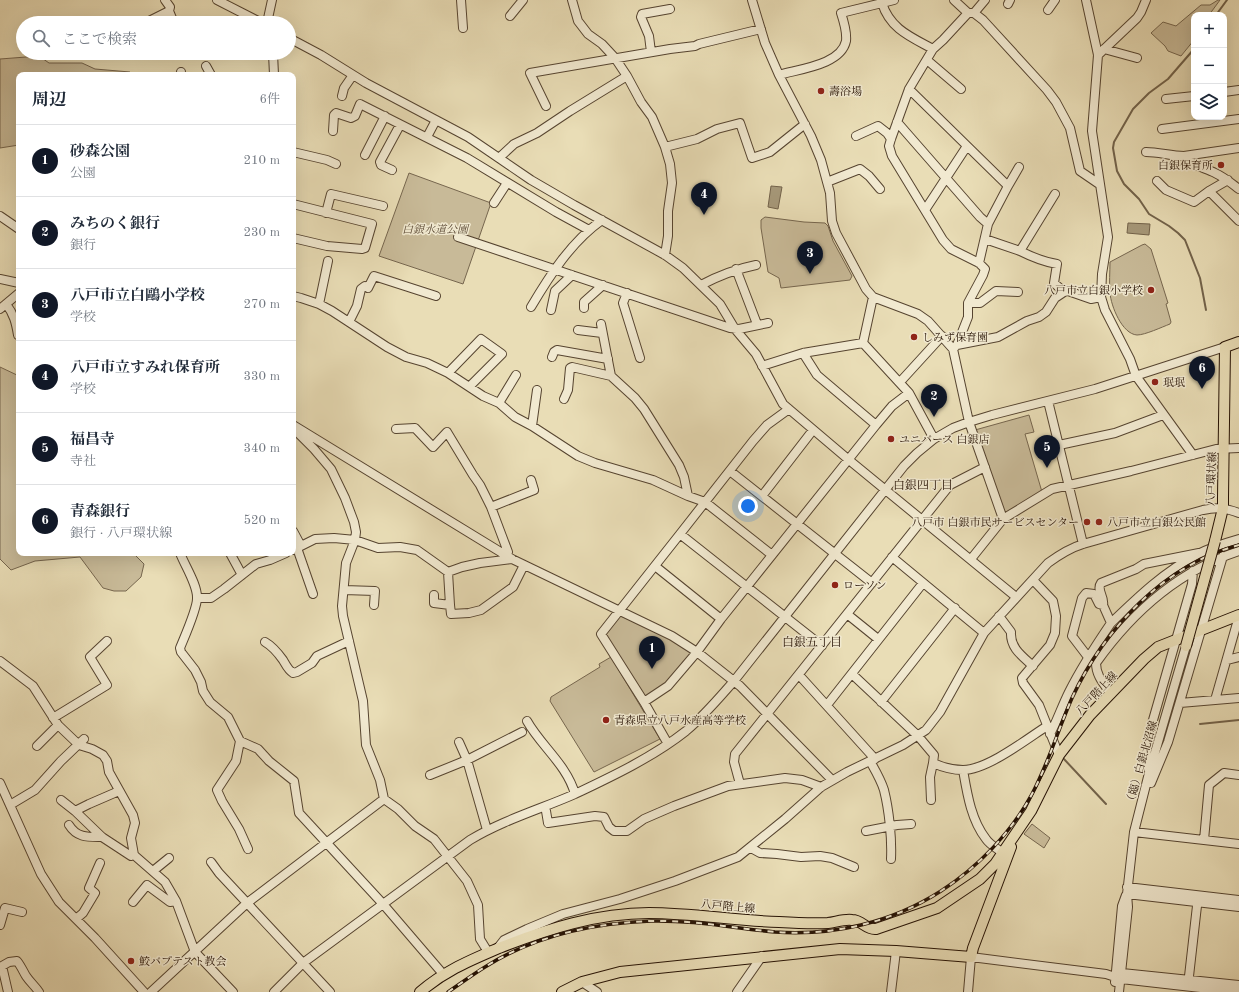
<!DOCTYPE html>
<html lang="ja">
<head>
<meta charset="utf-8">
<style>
	body { margin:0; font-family:"Old Standard TT","Noto Serif JP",serif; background:#f2f2f3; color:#1f2937 }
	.controls { position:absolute; right:12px; top:12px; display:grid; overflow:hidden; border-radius:8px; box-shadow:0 4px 16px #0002 }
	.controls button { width:36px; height:36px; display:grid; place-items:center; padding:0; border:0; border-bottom:1px solid #e0e1e3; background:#fff; color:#1f2937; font:20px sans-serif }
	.you { position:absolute; left:748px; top:506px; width:14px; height:14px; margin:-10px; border:3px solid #fff; border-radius:50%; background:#1a73e8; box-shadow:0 0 0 6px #1a73e833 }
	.badge { display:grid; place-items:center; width:26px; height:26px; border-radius:50%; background:#111827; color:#fff; font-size:13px; font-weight:700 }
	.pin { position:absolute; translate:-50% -33px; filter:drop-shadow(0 1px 2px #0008) }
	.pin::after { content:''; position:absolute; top:21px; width:14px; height:12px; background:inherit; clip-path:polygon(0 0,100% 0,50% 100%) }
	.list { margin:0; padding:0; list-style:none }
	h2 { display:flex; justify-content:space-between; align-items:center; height:52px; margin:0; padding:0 16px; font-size:17px }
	h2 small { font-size:13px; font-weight:400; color:#747a83 }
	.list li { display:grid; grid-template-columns:26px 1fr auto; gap:12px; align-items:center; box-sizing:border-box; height:72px; padding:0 16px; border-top:1px solid #e0e1e3 }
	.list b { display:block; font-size:15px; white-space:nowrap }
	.list p { margin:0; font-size:13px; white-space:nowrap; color:#747a83 }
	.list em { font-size:13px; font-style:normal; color:#747a83 }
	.icon { flex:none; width:22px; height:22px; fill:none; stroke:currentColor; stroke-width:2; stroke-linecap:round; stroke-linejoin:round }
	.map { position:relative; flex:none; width:1239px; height:992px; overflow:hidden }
	.search { position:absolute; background:#fff; box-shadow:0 4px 16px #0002; left:16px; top:16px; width:280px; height:44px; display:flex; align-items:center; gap:10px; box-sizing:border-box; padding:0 14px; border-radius:22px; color:#747a83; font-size:15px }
	.panel { position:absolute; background:#fff; box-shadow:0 4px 16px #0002; left:16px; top:72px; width:280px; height:484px; border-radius:8px }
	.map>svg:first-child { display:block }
	.green { fill:#c8ba98; stroke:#76664e }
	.water { fill:#a69879; stroke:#72624a }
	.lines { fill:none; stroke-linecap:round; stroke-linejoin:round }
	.stream { stroke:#72624a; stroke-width:2 }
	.minor-casing { stroke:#564430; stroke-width:10 }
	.major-casing { stroke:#251103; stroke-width:12 }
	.minor { stroke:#f1e9d0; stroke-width:8 }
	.major { stroke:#e9ddb6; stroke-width:10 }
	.rail-casing { stroke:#251103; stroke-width:3.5 }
	.rail { stroke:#f1e9d0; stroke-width:2; stroke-dasharray:6; stroke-linecap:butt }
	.major-bridge-casing { stroke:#251103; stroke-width:12; stroke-linecap:butt }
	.major-bridge { stroke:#e9ddb6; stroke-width:10 }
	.poi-dot { fill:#8f2418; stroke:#f1e9d0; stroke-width:1.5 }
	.labels { text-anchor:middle; stroke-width:3; stroke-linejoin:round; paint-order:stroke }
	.poi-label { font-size:11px; fill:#251103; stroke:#f1e9d0; text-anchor:start }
	.park-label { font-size:11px; font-style:italic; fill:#5e4c37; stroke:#f1e9d0 }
	.street-label { font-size:11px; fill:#251103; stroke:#f1e9d0 }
	.neighbourhood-label { font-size:12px; fill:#251103; stroke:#f1e9d0 }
</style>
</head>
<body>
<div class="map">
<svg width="1239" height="992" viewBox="0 0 1239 992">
	<rect width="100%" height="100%" fill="#e9ddb6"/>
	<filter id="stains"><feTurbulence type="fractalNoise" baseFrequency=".005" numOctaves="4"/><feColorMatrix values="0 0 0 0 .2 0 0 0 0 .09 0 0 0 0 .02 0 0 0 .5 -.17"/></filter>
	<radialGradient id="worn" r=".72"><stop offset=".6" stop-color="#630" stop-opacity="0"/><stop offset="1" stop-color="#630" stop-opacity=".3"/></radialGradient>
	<path class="green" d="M1218,0H1220L1209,15H1194V40L1181,56L1168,51L1165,46L1151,33L1163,22L1176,26L1201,5H1210Z
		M39,56L49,63H82L95,69L130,72L131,75H19V145L0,148V59Z
		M409,173L491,203L463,284L379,256Z
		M765,217L804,222L825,223L828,226L833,241L852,276L850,280L781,288L779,278L768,272L761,228V220Z
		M1145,244L1151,249L1168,303L1166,304L1171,322L1170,324C1162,327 1145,335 1137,335C1122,334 1111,306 1110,293C1109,283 1110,272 1110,262L1142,245Z
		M0,367L19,376V553H133L144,564L141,577L126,591H114L103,588L80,557L35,561L11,570L0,559Z
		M1029,415L1034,432L1025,434L1042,492L1006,513H1004L975,430Z
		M618,616H621L670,639L690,652V654L667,684L644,698L605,633Z
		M611,657L660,739L594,772L550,701L551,697L600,667L599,664Z
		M1032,824L1050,838L1044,848L1024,834Z"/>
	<path class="water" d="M771,186L782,187L778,209L768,207Z
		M1128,223L1150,224L1149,235L1127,233Z"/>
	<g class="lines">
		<path class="stream" d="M1216,15L1227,0
			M1194,49L1168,79L1149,93L1133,109L1114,142L1113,148L1117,171L1124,184L1139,199L1149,214L1169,226L1178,233L1185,240L1200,278L1206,310
			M1200,724L1239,720
			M1063,758L1106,804"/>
		<defs>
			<path id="minor" d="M217,0L262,23
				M461,0L463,28
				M572,0L578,21L588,34L602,44L615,58L627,76L641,102L652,117L665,147L670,164L672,183L668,211V236L665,255
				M752,0L765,43L779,75L811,136L821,160L830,193L832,221L836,233L866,289L873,297L918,314L928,321L953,349L969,422L1003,519
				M954,0L968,13H974L983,20L1047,90L1056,102L1070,128L1080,171L1099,184
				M1086,0L1098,55L1092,131L1108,237L1102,274L1101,297L1105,310L1130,359L1136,376L1193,455
				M882,3L894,0
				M1008,4L1010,0
				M1048,10L1055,0
				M169,11L174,23
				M974,13L985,0
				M510,16L523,0
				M145,23L169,11L170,7L165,0
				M267,23L272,0
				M289,38L321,55L366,83L468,137L531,180L574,205L665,255L683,268L720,304L735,329L756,354L783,404L849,460L1016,597
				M933,49L943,40L968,13
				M1104,49L1137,58
				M651,52L649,36L641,17L642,14L670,9
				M273,53L274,75
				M1098,55L1137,18L1141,12L1146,0
				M927,60L961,89
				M206,66L211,75
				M181,72V75
				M779,75C799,69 841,65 846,41C847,32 844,22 841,13L882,3C890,29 911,37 933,49L909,89L891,139L889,146L892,156L943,240L951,249L979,263L985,269L983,275L968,303V317L957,345L953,349
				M909,89L1008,186L988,224L979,263
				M1224,92L1239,90
				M342,96L344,88L353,75
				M1166,99L1194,96
				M546,106L530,73L670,49L695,46L699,44L761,29
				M897,122L980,217L988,224
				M1162,129L1239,119
				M333,131L334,115L336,113L351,118L355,116L360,104L467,158L556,212L589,230
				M856,136L878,126L887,133L891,139
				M427,137L436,120
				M665,147L697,139L717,129L740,123L752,158L770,152L805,124
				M1239,148L1184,156C1189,165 1206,168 1215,173C1224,177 1231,183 1239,189
				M293,152L327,160L336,164
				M1146,152C1159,152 1171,156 1184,156
				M365,155L385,116
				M499,158L514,144L537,133L570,111L627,76
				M392,170L381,165L380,162L400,125
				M1157,181L1166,190L1194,202L1209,191L1228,180
				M827,182L860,169L869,176L880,189
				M1008,186L1019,167
				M1209,191L1239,221
				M494,203L507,183
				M293,204L372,224L365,248L362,249L327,246L293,238
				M925,210L967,146
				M326,213L331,194L383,206
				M0,216L19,229
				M458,237L730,328L739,329L768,323
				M985,239L1020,251L1055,194
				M1020,251C1032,257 1044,262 1057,264L1054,283L1064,292
				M736,269L757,324
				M0,279L19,283
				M701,285C720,275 736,269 756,265
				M627,293L623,303L640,358
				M293,296L301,298L319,304L332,311L387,347L406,357L427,363L448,373L483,396L499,403L515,417L532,426L578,456L595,463L653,480L688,496L705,502L772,555
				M968,303H980L996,291L1018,292
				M6,304C14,314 16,323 18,335H19
				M319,304L328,261
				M531,307C550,275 571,242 602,220
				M584,308V302L603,285
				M0,309L19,293
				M551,310L555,291L572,275
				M349,322L357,306L361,289L365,286L368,288L374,276L436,296
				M601,324L611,376L635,398L644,409L679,465L684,477L688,496
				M578,330L602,333
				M863,343L909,393L934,439
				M957,345L998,337L1027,321L1039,317L1046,312L1055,298L1064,292L1068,291L1091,299L1101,297
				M803,353L817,375L876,425
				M552,357L554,352L557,350L608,359
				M762,366L803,353L863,343L873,297
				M448,373L481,339L502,354L470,386
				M900,382L942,336
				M564,399L568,390L570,368L572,367L611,376
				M1048,401L1083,544
				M499,403L516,375
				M293,425L512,559L672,636L697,652L740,686L832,780
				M532,426L537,390
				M396,429L415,428L433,447L447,432L473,475L480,485L491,507L508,552L506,556
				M297,432L314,449L331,469L345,498L354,522L356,532L355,540L346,563L342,606L343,616L363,701L366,745L380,780L384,799L398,809L415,826L434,839L467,881L478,905L480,939L488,952
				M1059,445L1115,433L1163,415
				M730,471L872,583
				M762,496L813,430
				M491,507L534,490L531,480
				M293,531L301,546
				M680,534L753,441L767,425L789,409
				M297,548L313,594
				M293,550L315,539L334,538L355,540L378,548L400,547L417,550L448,572L462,567L480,563L512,559
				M180,553C185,566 197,584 197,597C198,607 184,638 180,648L181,652L195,670L201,682L203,691L210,702L228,717L240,741L258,749L269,761L294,781L299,813L383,904L443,974
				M230,553L242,575
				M892,557L984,633
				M971,559L1003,519L1052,489L1131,471L1216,449L1239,448
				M655,566L721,619
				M448,572L450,605
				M1033,580L1053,601L1056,616L1055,633L1050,645L1022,678L1023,683L1039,705L1059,755
				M344,590L375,591L374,605
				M434,595V603L450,605L451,614L469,613L481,610L513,587L524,565
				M197,598H211L224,589L256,564L270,560L286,553
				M1103,605L1111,623C1138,597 1165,571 1198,554C1211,547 1225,543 1239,539
				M847,614L878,639
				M999,616L1011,632C1010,648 1022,656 1033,666
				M265,642C272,646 278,653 283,660C286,665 288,670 293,673L297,672L312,663L317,656L349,641
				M1227,660L1239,657
				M0,661L33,686L58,725L79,745L92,749L103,755L107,761L109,772L133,815L135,823L131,838L134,855L165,882L176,901L195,952L233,992
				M1096,663C1133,611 1178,571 1239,551
				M852,674L918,736L934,755L933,763C942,767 953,770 963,770C987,770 1027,739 1047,726
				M799,675L875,759
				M1111,694C1104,684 1096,676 1096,663L1088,657L1072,636L1082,598L1086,593L1094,594L1099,604L1103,605C1105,597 1096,590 1101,583L1136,569L1144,564L1199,553
				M1215,700L1239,616
				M644,702L668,686L697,652L721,619L876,425L892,406L909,393
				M881,702L955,608
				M1180,703L1239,698
				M827,705L923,583
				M53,718L107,685L90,657L107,641
				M527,721C541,746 567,765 575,794
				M1050,734C1057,721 1062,706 1069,692C1081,668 1096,645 1111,623
				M240,741L236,761L217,790L222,801L239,829L248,849
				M459,742L467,760L487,830
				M668,744L644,702L601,634L680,534L822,646
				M37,746L58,725
				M870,761C875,770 881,780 884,790C889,810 892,838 891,859
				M963,770C967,793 971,820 986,839C990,845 998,849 1003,853
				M1149,771L1146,757L1149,734L1192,584L1193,571
				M430,775L467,760L522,732
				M0,783L41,874L59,902L95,938L144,992
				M1151,783L1168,742L1223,556
				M740,784L734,762L735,754L950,485L985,467
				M61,800L75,811L102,837L131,856L134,855
				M931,800L930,777L933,763
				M10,805L35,790L61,761L84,739
				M75,811L89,804L119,791
				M546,811L548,823L595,816L604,817L609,827L614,831H627L644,819L674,806L728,786L785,778L802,780L821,787
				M69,825C77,838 88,837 102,837
				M866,831L897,825L911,824
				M1134,832L1239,844
				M1204,840L1209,785L1224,773L1239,775
				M751,848L760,853L777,854L801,857L820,856L832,858L854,867
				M211,862L219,873L330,992
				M153,871L169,858
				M1127,887L1239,900
				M1127,894L1239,907
				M133,902L147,885L170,902L176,901
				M76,919L83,913L95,893L89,888L100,863
				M0,925L5,908L22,912
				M497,949L504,940L527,929L563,914L620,899L675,881L738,857L785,819L821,787L847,772L903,745L926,730L940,712L984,633L1048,563C1059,555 1070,548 1083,544L1203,510C1217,507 1226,508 1239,513
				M1122,973L1239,985
				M582,982L597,992
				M1115,982L1122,906L1126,895
				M1188,985L1198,897
				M8,992L2,966L9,962L17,961C21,966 23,971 26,976C30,982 35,986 39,992
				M151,992L247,903L384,799
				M274,992L303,963L470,840C503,820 541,809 575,794C613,776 653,757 686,731C704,716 719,698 734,681L904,466L917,453L934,439L953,428L969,422L992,415L1095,389L1225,347
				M737,992L762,956
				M891,992L896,951
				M968,992L971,957L1106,974L1121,979L1236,992
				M1119,992L1128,907L1127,894L1134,832L1149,773L1186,646"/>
			<path id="major" d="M1215,541L1223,508V497L1225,347L1239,342
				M420,992C446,970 469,961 499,948C547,929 597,913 649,913C693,913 736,921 779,922C795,923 812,924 828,923C836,922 844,919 852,920C862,920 866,930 876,929L937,908L980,879L995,864L1031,811L1059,755L1090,715L1144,659L1158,647L1239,615
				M562,992L582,982L620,972L840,949L896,951L971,957L973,948L1011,847"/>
		</defs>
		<use href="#minor" class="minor-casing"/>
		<use href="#major" class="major-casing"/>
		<use href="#minor" class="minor"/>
		<use href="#major" class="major"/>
		<defs>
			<path id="rail" d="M448,992C460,984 472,975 485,967C534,936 594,923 651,921C693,920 733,928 775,932C833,936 891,923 941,891C978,867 1011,833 1032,794C1048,764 1058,730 1072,698C1104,629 1164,565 1239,545"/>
		</defs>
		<use href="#rail" class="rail-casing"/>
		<use href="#rail" class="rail"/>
		<defs>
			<path id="major-bridge" d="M1186,646L1215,541"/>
		</defs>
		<use href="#major-bridge" class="major-bridge-casing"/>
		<use href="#major-bridge" class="major-bridge"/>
	</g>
	<g class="poi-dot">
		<circle cx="821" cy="91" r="4"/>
		<circle cx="1221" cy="165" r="4"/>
		<circle cx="1151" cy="290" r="4"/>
		<circle cx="914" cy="337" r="4"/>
		<circle cx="1155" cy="382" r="4"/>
		<circle cx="891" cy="439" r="4"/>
		<circle cx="1087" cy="522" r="4"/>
		<circle cx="1099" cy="522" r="4"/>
		<circle cx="835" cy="585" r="4"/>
		<circle cx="606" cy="720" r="4"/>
		<circle cx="131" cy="961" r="4"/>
	</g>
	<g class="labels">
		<g class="poi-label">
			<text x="829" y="95">壽浴場</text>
			<text x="1213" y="169" text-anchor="end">白銀保育所</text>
			<text x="1143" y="294" text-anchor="end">八戸市立白銀小学校</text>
			<text x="922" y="341">しみず保育園</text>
			<text x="1163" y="386">珉珉</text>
			<text x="899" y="443">ユニバース 白銀店</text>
			<text x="1079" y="526" text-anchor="end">八戸市 白銀市民サービスセンター</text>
			<text x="1107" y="526">八戸市立白銀公民館</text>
			<text x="843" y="589">ローソン</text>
			<text x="614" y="724">青森県立八戸水産高等学校</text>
			<text x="139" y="965">鮫バプテスト教会</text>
		</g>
		<g class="park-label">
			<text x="435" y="233">白銀水道公園</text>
		</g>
		<g class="street-label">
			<text transform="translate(1211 479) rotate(-88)" y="4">八戸環状線</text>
			<text transform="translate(1096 693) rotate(-47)" y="4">八戸階上線</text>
			<text transform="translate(1141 763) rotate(-74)" y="4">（臨）白銀北沼線</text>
			<text transform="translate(728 906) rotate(5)" y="4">八戸階上線</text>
		</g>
		<g class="neighbourhood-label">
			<text x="923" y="489">白銀四丁目</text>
			<text x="812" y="646">白銀五丁目</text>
		</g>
	</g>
	<rect width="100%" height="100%" filter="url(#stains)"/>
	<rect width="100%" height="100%" fill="url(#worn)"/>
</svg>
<div class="controls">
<button>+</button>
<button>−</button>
<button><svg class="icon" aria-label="layers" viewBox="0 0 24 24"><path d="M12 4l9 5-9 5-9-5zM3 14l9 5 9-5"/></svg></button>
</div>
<div class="you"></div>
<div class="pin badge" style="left:652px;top:669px">1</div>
<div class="pin badge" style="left:934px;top:417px">2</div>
<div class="pin badge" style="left:810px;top:274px">3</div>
<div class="pin badge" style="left:704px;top:215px">4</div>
<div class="pin badge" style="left:1047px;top:468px">5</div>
<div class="pin badge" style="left:1202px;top:389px">6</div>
<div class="search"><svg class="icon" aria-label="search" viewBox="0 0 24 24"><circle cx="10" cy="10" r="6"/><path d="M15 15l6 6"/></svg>ここで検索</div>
<section class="panel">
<h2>周辺<small>6件</small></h2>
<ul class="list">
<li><span class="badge">1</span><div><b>砂森公園</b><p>公園</p></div><em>210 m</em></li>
<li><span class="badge">2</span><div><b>みちのく銀行</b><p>銀行</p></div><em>230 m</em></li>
<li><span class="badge">3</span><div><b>八戸市立白鷗小学校</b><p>学校</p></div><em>270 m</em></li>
<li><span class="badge">4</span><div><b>八戸市立すみれ保育所</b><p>学校</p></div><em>330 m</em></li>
<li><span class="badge">5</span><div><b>福昌寺</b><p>寺社</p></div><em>340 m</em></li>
<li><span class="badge">6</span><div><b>青森銀行</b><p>銀行 · 八戸環状線</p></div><em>520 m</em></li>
</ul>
</section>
</div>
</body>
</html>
